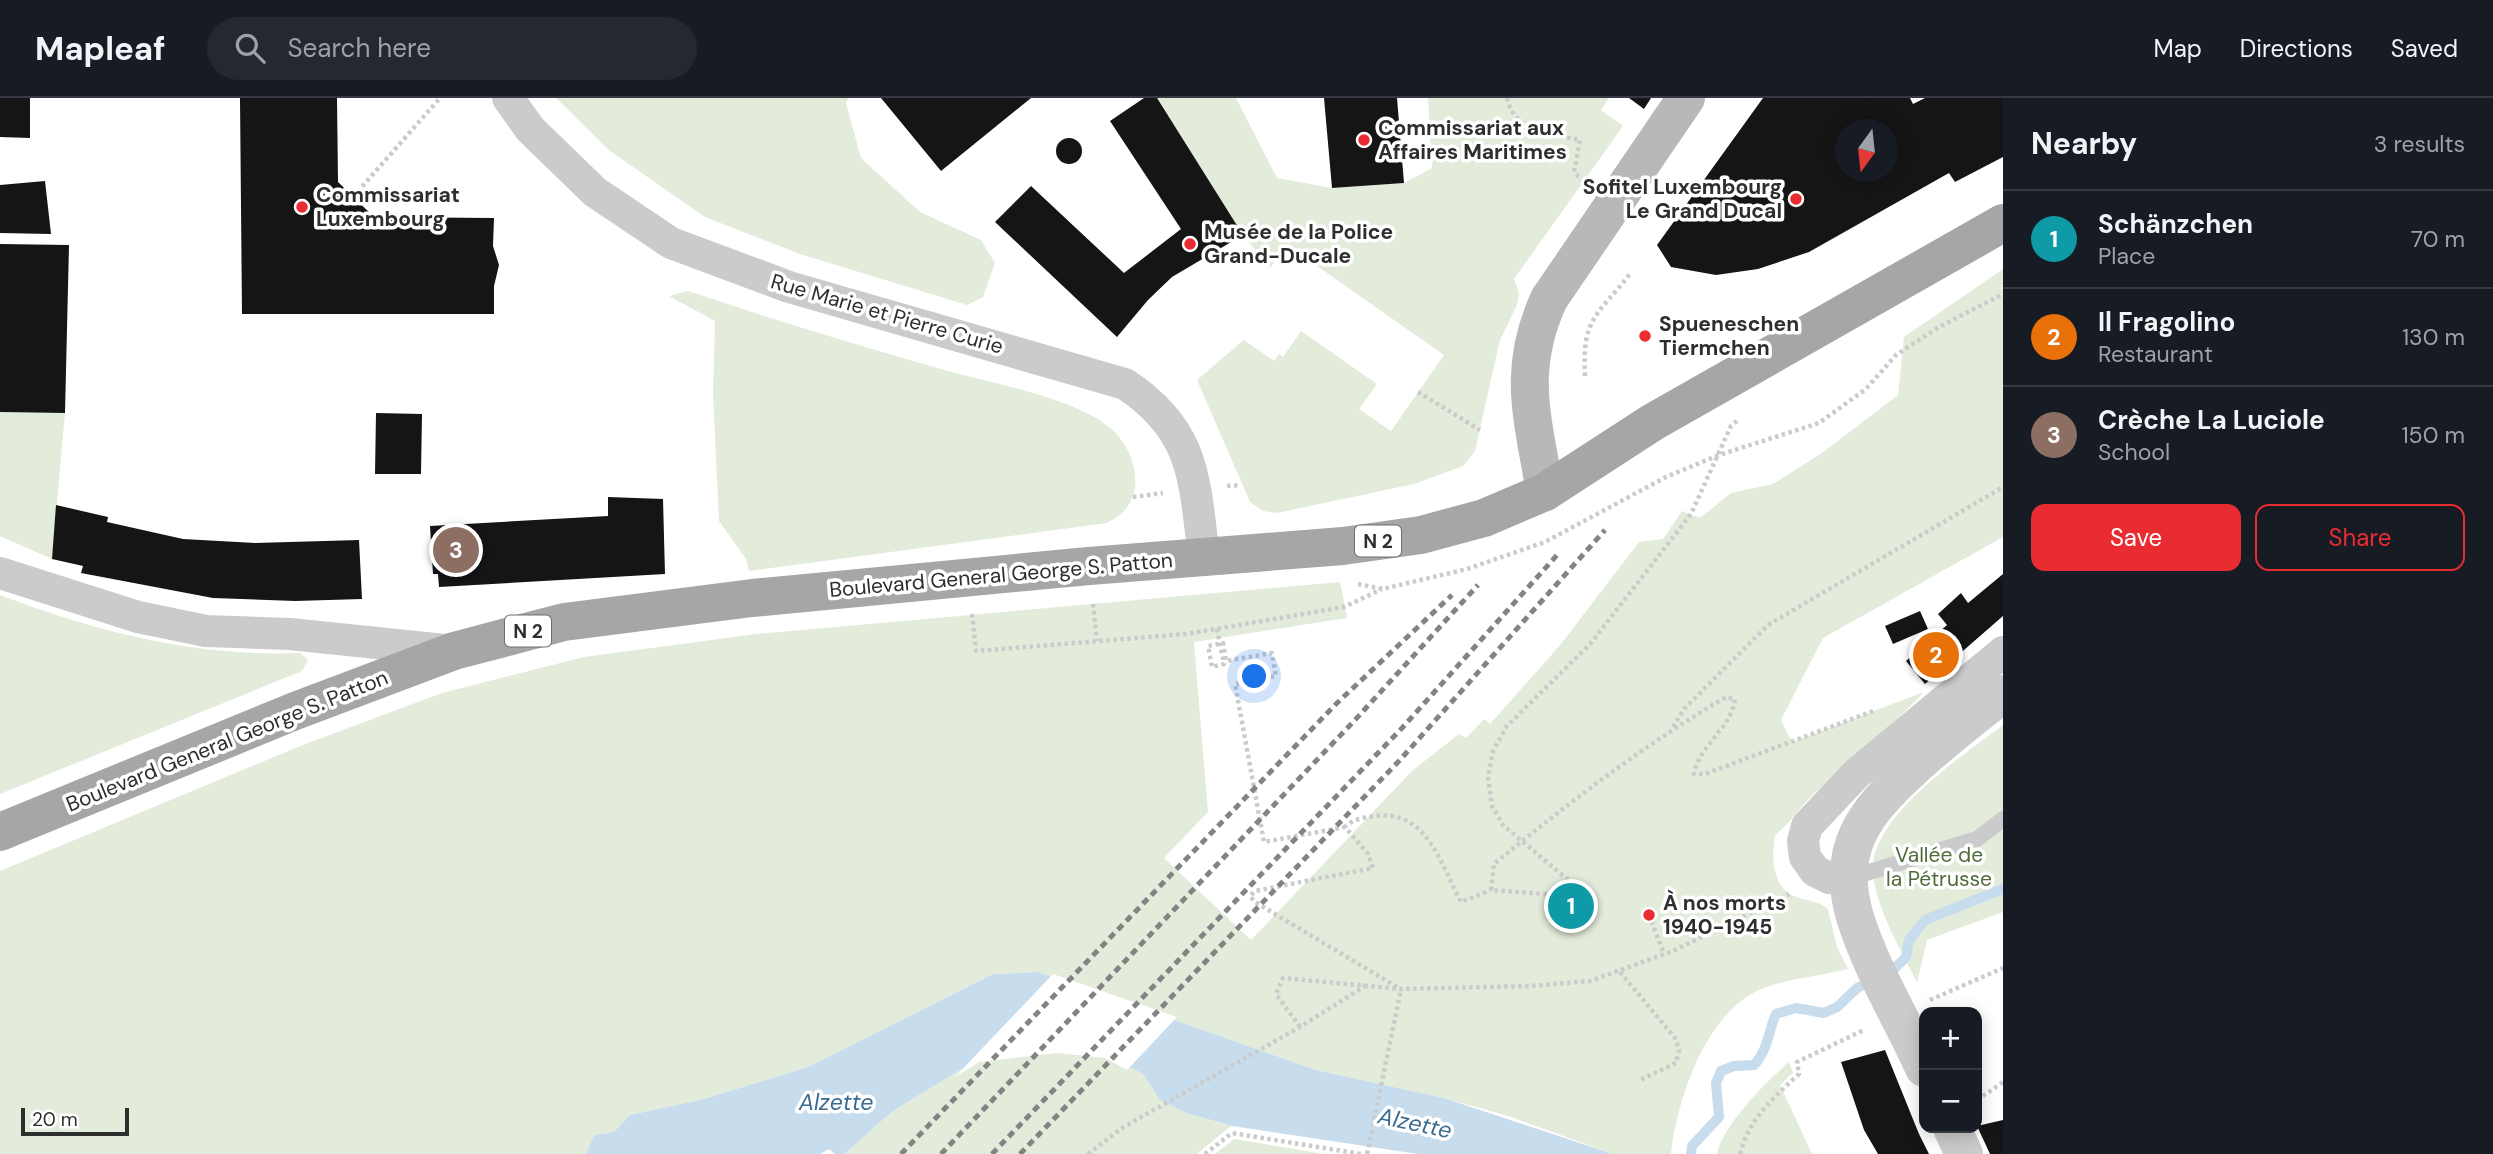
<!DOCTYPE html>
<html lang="en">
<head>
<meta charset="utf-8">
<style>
	body { margin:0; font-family:"DM Sans",sans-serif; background:#242831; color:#f1f3f6 }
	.controls { position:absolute; right:21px; bottom:21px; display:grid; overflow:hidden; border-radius:14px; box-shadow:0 4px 18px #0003 }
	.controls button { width:63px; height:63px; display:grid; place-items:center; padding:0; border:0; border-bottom:2px solid #363941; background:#171b24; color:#f1f3f6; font:35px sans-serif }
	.compass { position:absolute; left:1835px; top:21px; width:63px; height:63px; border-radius:50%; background:#171b24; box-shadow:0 4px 18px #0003; rotate:195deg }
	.scale { position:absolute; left:21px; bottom:18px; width:108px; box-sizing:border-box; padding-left:7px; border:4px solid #2e2e2e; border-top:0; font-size:19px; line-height:24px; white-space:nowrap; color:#2e2e2e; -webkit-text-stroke:5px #fff; paint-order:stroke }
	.you { position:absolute; left:1255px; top:579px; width:24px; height:24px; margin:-18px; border:5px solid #fff; border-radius:50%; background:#1a73e8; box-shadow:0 0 0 10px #1a73e833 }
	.badge { display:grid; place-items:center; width:46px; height:46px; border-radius:50%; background:#e92c32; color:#fff; font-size:23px; font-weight:700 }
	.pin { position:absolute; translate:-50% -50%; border:4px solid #fff; box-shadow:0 2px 7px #0006 }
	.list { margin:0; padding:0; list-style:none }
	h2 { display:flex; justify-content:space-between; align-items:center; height:91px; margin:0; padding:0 28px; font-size:30px }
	h2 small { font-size:23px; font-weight:400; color:#9ea1a6 }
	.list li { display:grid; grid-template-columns:46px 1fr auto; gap:21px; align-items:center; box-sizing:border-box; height:98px; padding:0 28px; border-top:2px solid #363941 }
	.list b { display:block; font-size:26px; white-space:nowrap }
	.list p { margin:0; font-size:23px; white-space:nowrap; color:#9ea1a6 }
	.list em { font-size:23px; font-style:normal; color:#9ea1a6 }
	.actions { display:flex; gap:14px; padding:21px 28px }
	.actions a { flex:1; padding:16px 0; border:2px solid #e92c32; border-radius:14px; text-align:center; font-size:24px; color:#e92c32 }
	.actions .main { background:#e92c32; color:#fff }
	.icon { flex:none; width:38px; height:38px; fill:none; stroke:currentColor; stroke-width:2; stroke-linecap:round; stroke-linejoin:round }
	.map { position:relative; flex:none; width:2003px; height:1056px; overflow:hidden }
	header { display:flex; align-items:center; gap:42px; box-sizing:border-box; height:98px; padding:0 35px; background:#171b24; border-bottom:2px solid #363941 }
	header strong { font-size:33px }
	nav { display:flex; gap:38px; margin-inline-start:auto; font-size:24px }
	.search { width:490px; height:63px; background:#242831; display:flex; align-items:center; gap:18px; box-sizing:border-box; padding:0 24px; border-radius:38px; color:#9ea1a6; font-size:26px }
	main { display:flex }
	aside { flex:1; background:#171b24 }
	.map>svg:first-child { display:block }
	.green { fill:#e3ecdb }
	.water { fill:#c7dcec }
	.pier { fill:#fff }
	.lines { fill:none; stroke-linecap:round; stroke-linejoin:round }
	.stream { stroke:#c7dcec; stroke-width:10 }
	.building { fill:#151515; fill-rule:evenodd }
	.path { stroke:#cbcbcb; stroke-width:4.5; stroke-dasharray:3.5 3.5; stroke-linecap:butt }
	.service { stroke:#cbcbcb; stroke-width:16 }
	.minor { stroke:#cbcbcb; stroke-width:32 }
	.tertiary { stroke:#cbcbcb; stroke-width:38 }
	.secondary { stroke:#b8b8b8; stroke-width:38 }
	.primary { stroke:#a6a6a6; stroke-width:38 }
	.rail { stroke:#838383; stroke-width:5; stroke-dasharray:7 5; stroke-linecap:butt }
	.poi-dot { fill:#e92c32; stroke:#fff; stroke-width:2.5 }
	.labels { text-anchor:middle; stroke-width:7; stroke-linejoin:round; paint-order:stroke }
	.shield { fill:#fff; stroke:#6d6d6d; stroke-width:2 }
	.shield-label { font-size:19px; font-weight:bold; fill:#2e2e2e }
	.poi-label { font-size:21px; font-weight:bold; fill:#2e2e2e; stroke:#fff; text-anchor:start }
	.street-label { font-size:21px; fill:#2e2e2e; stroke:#fff }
	.park-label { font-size:21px; fill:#4f6b3a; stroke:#fff }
	.water-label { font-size:23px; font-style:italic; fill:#3a6c92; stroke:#fff }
</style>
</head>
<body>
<header>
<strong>Mapleaf</strong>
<div class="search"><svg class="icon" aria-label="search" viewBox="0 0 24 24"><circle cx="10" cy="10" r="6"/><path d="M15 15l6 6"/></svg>Search here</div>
<nav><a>Map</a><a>Directions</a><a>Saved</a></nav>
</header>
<main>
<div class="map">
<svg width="2003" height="1056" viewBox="0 0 2003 1056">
	<rect width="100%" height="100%" fill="#fff"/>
	<path class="green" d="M556,0H849L846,5L861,60L920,114L981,142L995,165L983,199L967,207L800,156L705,119L610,53Z
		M1156,0H1236L1277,80L1332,90L1404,85L1432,70L1428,0H1609L1601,12L1623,28L1514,181L1519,195L1517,207L1500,242L1475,353L1463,368L1414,386L1277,415L1263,413L1250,404L1197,282L1244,242L1274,263L1279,256L1283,259L1301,233L1377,286L1359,311L1391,333L1444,257L1287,147L1270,170L1243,137Z
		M2003,171V439L1823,540L1781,622L1792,644L1924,594C1890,630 1853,661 1816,694C1801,707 1791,725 1775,737C1772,757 1771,786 1792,797C1804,803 1817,802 1828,811L1837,849L1848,871C1821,878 1790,880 1764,890C1707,911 1677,1000 1671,1056H1613L1508,1018L1444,1000L1316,972L1038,874L993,876L808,969L704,1001L630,1017L614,1034L594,1037L586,1056H0V773L303,647L442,595L584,559L756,536L1340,484L1347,520L1194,544L1208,714L1164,760L1251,842L1412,673L1459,636L1466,640L1484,621L1490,626L1561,546L1639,444L1663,441L1682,413L1700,420L1731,395L1773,386L1822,355L1898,297L1904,239Z
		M688,193C774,222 860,248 948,273C992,285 1073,300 1108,328C1132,347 1147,388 1124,413C1120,418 1112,422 1107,425L749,473L746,461L719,423L713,297L715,223L669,198Z
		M0,314L65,315L52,461L0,438Z
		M0,497C97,534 195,559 300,555L308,562L302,573L0,696Z
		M2003,627V814L1927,842L1917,885C1901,851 1877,813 1873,776C1867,720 1964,657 2003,627Z
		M1057,951L1106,957L1143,976L1160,1002L1186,1015L1231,1028L1197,1056H844L893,1013L978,961Z
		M1789,964L1793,975L1780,987L1812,1056H1717C1722,1028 1767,983 1789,964Z
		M1234,1041L1324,1056H1215Z"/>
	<path class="water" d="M1038,874L1316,972L1444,1000L1613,1056H1418L1232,1028L1186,1015L1160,1002L1143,976L1106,957L1057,951L978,961L893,1013L844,1056H835L829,1051L820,1056H586L594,1037L614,1034L630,1017L704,1001L808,969L993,876Z"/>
	<path class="pier" d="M1053,876L1177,919L1127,972L1105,960L1057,955L979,964L955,979Z"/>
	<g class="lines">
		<path class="stream" d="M1691,1056L1692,1048L1719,1019L1716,985L1721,973L1734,968L1754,967C1768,952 1768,934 1776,916L1796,910L1824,915L1837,909L1857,890L1891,874L1906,859L1909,842L1925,822L2003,791"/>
	</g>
	<path class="building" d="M0,0H30V40L0,39Z
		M240,0H337L338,84L374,119L494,120L493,148L499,167L494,188V216H242Z
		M881,0H1031L941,73Z
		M1144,0H1157L1243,137L1172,179L1148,202L1117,239L995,124L1031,88L1124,175L1181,131L1110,23Z
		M1324,0H1397L1404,85L1332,90Z
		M1629,0H1651L1644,11Z
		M1763,0H1910L1913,6L1925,0H2003V59L1955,84L1949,75L1809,154L1758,171L1716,177L1671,169L1657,147ZM1846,32H1888V74H1845Z
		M1056 53a13 13 0 1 1 26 0a13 13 0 1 1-26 0Z
		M45,83L51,136L0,135V87Z
		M0,146L69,147L65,315L0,314Z
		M1639 239a6 6 0 1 1 12 0a6 6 0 1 1-12 0Z
		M376,315L422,316L421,376H375Z
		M608,399L663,401L665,476L439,489L438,476H433L430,428L608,418Z
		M56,407L108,419L107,424L183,441L255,445L359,442L362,501L295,503L213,500L81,475L83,468L52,461Z
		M2003,476V518L1925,586L1906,563L1947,527L1938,516L1961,495L1968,505Z
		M1920,513L1928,531L1893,546L1885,528Z
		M1562 808a9 9 0 1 1 18 0a9 9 0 1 1-18 0Z
		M1885,952L1919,1036L1929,1056H1878L1864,1032L1841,964Z
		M2003,1022V1056H1990L1977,1028Z"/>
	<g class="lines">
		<path class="path" d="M1507,0C1515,35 1551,36 1580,42L1574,74L1585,85
			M353,99L440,0
			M1585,278C1582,220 1596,219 1630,176
			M1418,294L1480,332
			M1737,323L1731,328L1691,416L1591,545L1507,628L1493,653L1488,679L1492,708L1503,727L1567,781L1566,794L1561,797L1491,792L1494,766C1567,706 1644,647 1726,599L1735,601C1732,630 1699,647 1694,676H1705L1876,612
			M1227,388L1241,387
			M1133,399L1163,395
			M1358,486L1383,491L1467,471L1545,444L1666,379L1719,357L1819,325L1866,291L1896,257L1939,229L2003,196
			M1093,506L1097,543
			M972,516L976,553L1186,536L1344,509L1382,491
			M1217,531L1224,566L1212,569L1208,548L1223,545L1226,563L1272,555L1276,578L1235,586L1264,744L1345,729
			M1673,629L1684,611L1768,527L2003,389
			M1649,817L1664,856
			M1620,874L1675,940L1679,952L1676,965L1640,982
			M1397,889L1255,804L1250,798L1255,793L1373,770L1368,756L1345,729C1351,722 1365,719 1375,718C1427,711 1441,767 1461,804L1491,792
			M1930,902L2003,870
			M1300,929L1276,896L1283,880L1401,891L1531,888L1590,883L1673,853L1789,796
			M1977,1002L2003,984
			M1088,1056L1122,1030L1300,929L1365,888
			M1205,1056L1232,1035L1361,1056
			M1367,1056L1401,891
			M1740,1056C1749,1021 1773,1000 1799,976L1797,964L1864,932"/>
		<path class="service" d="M1850,780L1977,741L2003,721"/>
		<path class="minor" d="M508,0L530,31L595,94L671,145L789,189L1125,286C1196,333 1194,381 1204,459
			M0,475L138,519L206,533L290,536L454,553
			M1849,781L1829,780L1815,773L1805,759L1803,743L1807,728L1857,675L2003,554"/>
		<path class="tertiary" d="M1924,970C1902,921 1871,871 1855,819C1835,751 1864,715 1912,671C1941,644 1972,620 2003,596
			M1952,1030L1964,1056"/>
		<path class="secondary" d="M1545,394C1533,320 1516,273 1549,201L1686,0"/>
		<path class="primary" d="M0,734L295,613L454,553L564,524L752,500L1089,468L1343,448L1421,437L1484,420L1545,394L1653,324L2003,125"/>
		<path class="rail" d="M901,1056L1337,605L1452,497
			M941,1056L1355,622L1478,487
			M992,1056L1403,629L1558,456
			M1020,1056L1399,663L1605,432"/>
	</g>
	<g class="poi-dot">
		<circle cx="1364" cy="42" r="7"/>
		<circle cx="1796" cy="101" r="7"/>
		<circle cx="302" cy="109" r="7"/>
		<circle cx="1190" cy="146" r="7"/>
		<circle cx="1645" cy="238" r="7"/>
		<circle cx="1649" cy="817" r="7"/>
	</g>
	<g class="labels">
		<g class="shield">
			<rect x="1355" y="427.5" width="46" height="31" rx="5"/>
			<rect x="505" y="517.5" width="46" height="31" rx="5"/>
		</g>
		<g class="shield-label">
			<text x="1378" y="450">N 2</text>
			<text x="528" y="540">N 2</text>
		</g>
		<g class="poi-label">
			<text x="1378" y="37">Commissariat aux<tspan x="1378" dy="24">Affaires Maritimes</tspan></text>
			<text x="1782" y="96" text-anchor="end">Sofitel Luxembourg<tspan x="1782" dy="24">Le Grand Ducal</tspan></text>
			<text x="316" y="104">Commissariat<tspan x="316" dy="24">Luxembourg</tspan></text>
			<text x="1204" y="141">Musée de la Police<tspan x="1204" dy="24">Grand-Ducale</tspan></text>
			<text x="1659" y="233">Spueneschen<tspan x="1659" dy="24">Tiermchen</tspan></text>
			<text x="1663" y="812">À nos morts<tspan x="1663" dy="24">1940-1945</tspan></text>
		</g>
		<g class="street-label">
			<text transform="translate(887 216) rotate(16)" y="7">Rue Marie et Pierre Curie</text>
			<text transform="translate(1001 477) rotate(-5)" y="7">Boulevard General George S. Patton</text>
			<text transform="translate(227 643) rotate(-22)" y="7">Boulevard General George S. Patton</text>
		</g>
		<g class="park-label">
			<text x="1939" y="764">Vallée de<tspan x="1939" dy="24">la Pétrusse</tspan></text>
		</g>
		<g class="water-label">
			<text x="836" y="1012">Alzette</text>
			<text transform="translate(1415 1025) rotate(12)" y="8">Alzette</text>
		</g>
	</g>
</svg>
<div class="controls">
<button>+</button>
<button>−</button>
</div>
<svg class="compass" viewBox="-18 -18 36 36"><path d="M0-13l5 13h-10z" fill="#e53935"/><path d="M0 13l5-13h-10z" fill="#9ea1a6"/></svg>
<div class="scale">20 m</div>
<div class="you"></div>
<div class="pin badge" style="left:1571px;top:808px;background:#0f9aa8">1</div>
<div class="pin badge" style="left:1936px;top:557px;background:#e8710a">2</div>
<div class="pin badge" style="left:456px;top:452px;background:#8d6e63">3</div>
</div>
<aside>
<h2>Nearby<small>3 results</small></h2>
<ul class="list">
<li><span class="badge" style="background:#0f9aa8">1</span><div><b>Schänzchen</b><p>Place</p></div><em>70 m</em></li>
<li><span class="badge" style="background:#e8710a">2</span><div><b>Il Fragolino</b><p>Restaurant</p></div><em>130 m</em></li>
<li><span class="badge" style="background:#8d6e63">3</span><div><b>Crèche La Luciole</b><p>School</p></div><em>150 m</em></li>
</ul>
<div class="actions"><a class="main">Save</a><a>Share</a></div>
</aside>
</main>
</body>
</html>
